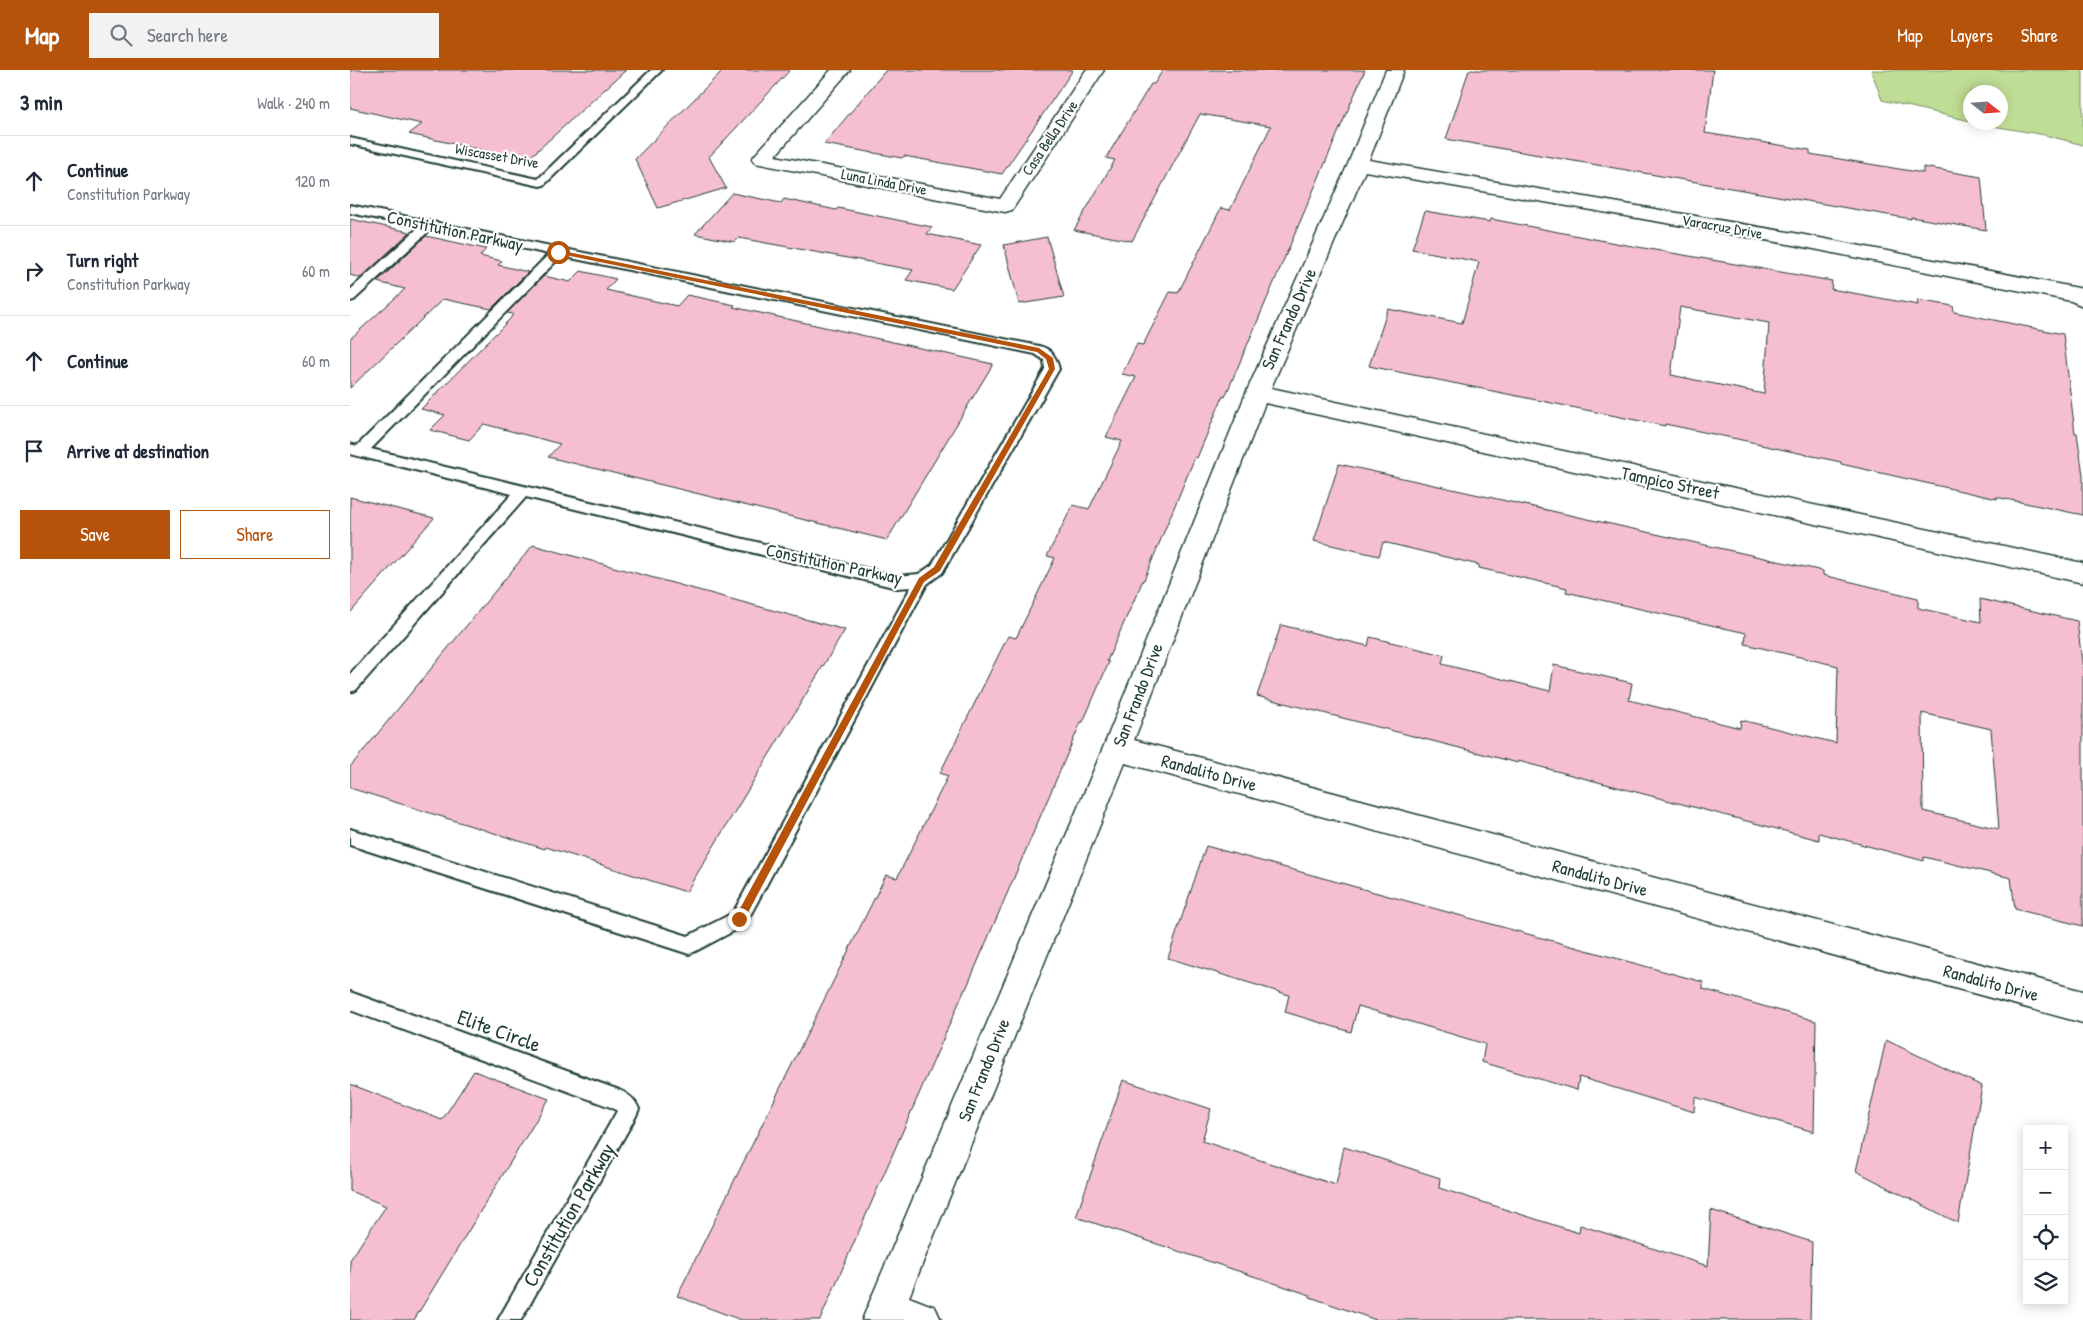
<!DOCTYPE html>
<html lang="en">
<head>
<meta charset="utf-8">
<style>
	body { margin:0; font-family:"Patrick Hand",sans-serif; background:#f2f2f3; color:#1f2937 }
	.controls { position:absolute; right:15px; bottom:15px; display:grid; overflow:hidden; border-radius:0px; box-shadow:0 2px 12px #0003 }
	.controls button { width:45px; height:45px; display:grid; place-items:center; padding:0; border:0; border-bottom:1px solid #e0e1e3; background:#fff; color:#1f2937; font:25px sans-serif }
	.compass { position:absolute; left:1613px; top:15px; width:45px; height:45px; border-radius:50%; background:#fff; box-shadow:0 2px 12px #0003; rotate:107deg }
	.stop { position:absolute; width:15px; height:15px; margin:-11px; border:4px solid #b45309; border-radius:50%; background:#fff }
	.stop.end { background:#b45309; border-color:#fff; box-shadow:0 1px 5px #0008 }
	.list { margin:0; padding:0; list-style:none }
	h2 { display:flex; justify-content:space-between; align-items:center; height:65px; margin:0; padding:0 20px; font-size:21px }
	h2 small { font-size:16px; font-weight:400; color:#747a83 }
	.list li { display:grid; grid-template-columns:32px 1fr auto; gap:15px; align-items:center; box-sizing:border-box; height:90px; padding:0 20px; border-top:1px solid #e0e1e3 }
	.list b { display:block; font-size:19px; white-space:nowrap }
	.list p { margin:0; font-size:16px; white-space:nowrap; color:#747a83 }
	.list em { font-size:16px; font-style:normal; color:#747a83 }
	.actions { display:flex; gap:10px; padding:15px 20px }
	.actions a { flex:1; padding:11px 0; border:1px solid #b45309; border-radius:0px; text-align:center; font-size:18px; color:#b45309 }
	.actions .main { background:#b45309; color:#fff }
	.icon { flex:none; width:28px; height:28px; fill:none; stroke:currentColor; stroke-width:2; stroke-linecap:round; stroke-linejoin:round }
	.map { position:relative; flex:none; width:1733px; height:1250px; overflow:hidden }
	header { display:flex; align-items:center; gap:30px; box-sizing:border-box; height:70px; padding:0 25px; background:#b45309; color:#fff }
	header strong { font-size:24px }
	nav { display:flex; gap:28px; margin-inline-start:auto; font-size:18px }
	.search { width:350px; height:45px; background:#f2f2f3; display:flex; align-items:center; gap:12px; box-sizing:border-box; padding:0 18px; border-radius:0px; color:#747a83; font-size:19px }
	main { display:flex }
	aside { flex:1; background:#fff }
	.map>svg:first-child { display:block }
	.green { fill:#c0dd95; stroke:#708d64 }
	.building { fill:#f6bed3; stroke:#1f3d34; fill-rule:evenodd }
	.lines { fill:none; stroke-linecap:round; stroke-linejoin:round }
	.service-casing { stroke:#1f3d34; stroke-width:4 }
	.minor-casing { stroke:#1f3d34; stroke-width:3 }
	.service { fill:#fff; fill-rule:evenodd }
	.minor { fill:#fff; fill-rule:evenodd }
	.route { fill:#b45309 }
	.labels { text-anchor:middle; stroke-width:4.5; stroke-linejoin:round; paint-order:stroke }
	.far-street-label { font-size:15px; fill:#1f3d34; stroke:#fff }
	.street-label { font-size:18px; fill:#1f3d34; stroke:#fff }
	.near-street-label { font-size:21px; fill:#1f3d34; stroke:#fff }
</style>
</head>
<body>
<header>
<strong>Map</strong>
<div class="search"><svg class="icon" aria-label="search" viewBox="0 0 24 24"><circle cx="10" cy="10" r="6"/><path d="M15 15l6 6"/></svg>Search here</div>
<nav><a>Map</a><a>Layers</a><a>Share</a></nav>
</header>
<main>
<aside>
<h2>3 min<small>Walk · 240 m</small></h2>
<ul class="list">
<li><svg class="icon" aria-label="ahead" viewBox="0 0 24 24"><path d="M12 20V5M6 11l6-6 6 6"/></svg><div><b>Continue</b><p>Constitution Parkway</p></div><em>120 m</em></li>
<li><svg class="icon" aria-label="right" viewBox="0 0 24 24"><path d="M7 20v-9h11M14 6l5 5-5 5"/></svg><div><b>Turn right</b><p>Constitution Parkway</p></div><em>60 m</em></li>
<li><svg class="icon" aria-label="ahead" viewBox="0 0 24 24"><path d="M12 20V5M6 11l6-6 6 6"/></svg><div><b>Continue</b></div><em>60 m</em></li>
<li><svg class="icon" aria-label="arrive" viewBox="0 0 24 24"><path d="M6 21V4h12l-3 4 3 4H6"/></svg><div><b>Arrive at destination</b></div></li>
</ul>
<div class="actions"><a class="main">Save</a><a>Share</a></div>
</aside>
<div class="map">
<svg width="1733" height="1250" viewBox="0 0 1733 1250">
	<rect width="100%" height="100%" fill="#fff"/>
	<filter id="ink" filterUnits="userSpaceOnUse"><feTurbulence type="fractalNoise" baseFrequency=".02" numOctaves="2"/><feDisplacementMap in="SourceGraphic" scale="10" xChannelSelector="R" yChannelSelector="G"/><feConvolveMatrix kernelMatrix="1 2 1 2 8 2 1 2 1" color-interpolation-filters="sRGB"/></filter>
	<g filter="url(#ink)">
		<path class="green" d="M1521,0H1733V75L1695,65L1625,53L1650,52V22H1620V51L1532,30Z"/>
		<path class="building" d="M0,0H276L177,90L59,64L72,54L0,38Z
			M373,0H440L359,87L376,118L308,138L285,89Z
			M536,0H723L652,104L554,86L552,88L474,74Z
			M813,0H1015L875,327L873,326L847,388L845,387L794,510H793L757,591L759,592L733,652H731L616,919H615L470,1250H391L327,1226L536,805L547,808L598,706L590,703L658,566L666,568L705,488L697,486L723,435L739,439L772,371L756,367L786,307L772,304L787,274L793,275L820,222L828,223L871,138L880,140L921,56L850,44L782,171L724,160L765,90L756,88L801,14H804Z
			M1119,0H1363L1355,63L1460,80V84L1573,103V97L1631,107L1636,160L1561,147V149L1096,69Z
			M382,123L431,133L434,129L486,140L488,138L582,157L577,164L631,175L602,219L556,210L563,200L389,168L385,172L345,164Z
			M1075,141L1140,152L1141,149L1265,173L1482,211L1481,219L1568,235L1567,230L1603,236L1604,242L1713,264L1725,363H1727L1733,405V445L1646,427L1647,429L1491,394V392L1411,375V374L1315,354V356L1019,296L1038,239L1112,253L1129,192L1062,179ZM1330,237L1419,253L1414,324L1321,305Z
			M0,149L60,162L11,208L0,205Z
			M76,166L136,179L130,186L152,191L148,195L178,202L141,239L93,229L0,318V269L55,219L27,212Z
			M697,167L714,227L669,234L654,175Z
			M231,201L266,209L256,220L327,236L337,225L385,235L383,237L643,294L537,470L198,387L210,374L134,354L119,370L80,360L95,345L71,339L160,249L163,244L157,243L194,206L220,212Z
			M989,394L1473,501V505L1568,528V538L1631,552L1630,529L1727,551L1733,600V856L1665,839L1661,808L1574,787V791L1469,763V770L1168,691V693L907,626L931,555L1018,576L1020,567L1094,585L1092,594L1200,621L1204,595L1282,613L1279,630L1390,658L1391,650L1486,673L1488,596L1395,574L1396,563L1216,522L1217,518L1129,498V495L1033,472L1029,486L964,471ZM1572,643L1641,659L1649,759L1573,741Z
			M0,427L84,448L0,543Z
			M183,475L495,560L336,822L196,777L195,779L0,718V697Z
			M856,776L1353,912V919L1466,951L1464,1062L1345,1027L1344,1042L1229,1007L1227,1020L1132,992L1135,974L1008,936L1001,962L935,942L939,925L818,888Z
			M1536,970L1632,1016L1608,1153L1506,1101Z
			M124,1001L199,1029L64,1250H0V1190L36,1136L0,1121V1014L92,1050Z
			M773,1010L861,1039L852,1071L986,1115L994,1077L1090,1108L1089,1118L1229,1163L1230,1155L1358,1196L1361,1140L1462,1172L1460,1250H1026L960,1227V1225L726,1147Z"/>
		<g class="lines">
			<defs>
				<path id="service" d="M301,0H312L194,115L190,116L0,74V68L188,109Z
					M0,135L689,276C702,279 706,287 709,299L592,503L577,514L395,855L346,881L339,884L0,775V759L338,866L383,843L561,517L547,518L176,427L6,620L0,622V604L162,424L0,384V374L7,376L199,184L81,159L4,230L0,231V220L69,157L0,143ZM211,186L685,284L694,290L695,299L582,495L569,504L547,506L21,379Z
					M0,922L269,1020C279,1024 285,1029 289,1039L286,1046L171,1250H148L267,1041L263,1038L0,940Z"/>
				<path id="minor" d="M481,0H500L425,86L650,129L736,0H754L662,140L655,142L405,93L402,89L405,85Z
					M1036,0H1054L1019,90L1444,163L1728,218L1733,219V236L1721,231L1444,175L1015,101L921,318L1733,493V513L915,333L784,670L1733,921V953L775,693L559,1227L585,1237L591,1250H512L753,678L896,323L998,94Z"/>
			</defs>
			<use href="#service" class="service-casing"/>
			<use href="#minor" class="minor-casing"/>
			<use href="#service" class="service"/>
			<use href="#minor" class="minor"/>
		</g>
	</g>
	<path class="route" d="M208,180L689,278L703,288L705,299L590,501L574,512L393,852L389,853L385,849L386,846L569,508L584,497L699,299L696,289L687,282L206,183Z"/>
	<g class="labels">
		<g class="far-street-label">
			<text transform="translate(700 68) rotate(-56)" y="5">Casa Bella Drive</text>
			<text transform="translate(147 86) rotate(10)" y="5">Wiscasset Drive</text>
			<text transform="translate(534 112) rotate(11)" y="5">Luna Linda Drive</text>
			<text transform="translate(1372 157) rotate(10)" y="5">Varacruz Drive</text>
		</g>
		<g class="street-label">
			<text transform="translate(105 161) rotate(12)" y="6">Constitution Parkway</text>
			<text transform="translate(939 249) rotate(-66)" y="6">San Frando Drive</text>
			<text transform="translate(1320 413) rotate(12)" y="6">Tampico Street</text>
			<text transform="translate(484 494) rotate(12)" y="6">Constitution Parkway</text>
			<text transform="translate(788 625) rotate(-69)" y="6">San Frando Drive</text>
			<text transform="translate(859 703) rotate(15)" y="6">Randalito Drive</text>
			<text transform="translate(1250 808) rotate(15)" y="6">Randalito Drive</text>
			<text transform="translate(1641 913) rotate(15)" y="6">Randalito Drive</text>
			<text transform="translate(634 1000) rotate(-68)" y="6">San Frando Drive</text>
		</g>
		<g class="near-street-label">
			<text transform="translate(149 961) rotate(20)" y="7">Elite Circle</text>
			<text transform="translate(219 1145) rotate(-60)" y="7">Constitution Parkway</text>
		</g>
	</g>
</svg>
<div class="controls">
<button>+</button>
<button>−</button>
<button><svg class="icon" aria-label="locate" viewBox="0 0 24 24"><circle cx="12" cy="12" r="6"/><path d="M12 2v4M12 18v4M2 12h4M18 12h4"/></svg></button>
<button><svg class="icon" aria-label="layers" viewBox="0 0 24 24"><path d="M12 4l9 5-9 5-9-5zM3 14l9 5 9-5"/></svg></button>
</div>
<svg class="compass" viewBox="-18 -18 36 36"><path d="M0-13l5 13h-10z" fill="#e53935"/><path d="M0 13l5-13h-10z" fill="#747a83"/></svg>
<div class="stop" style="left:208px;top:182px"></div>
<div class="stop end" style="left:389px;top:849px"></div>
</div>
</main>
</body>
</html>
